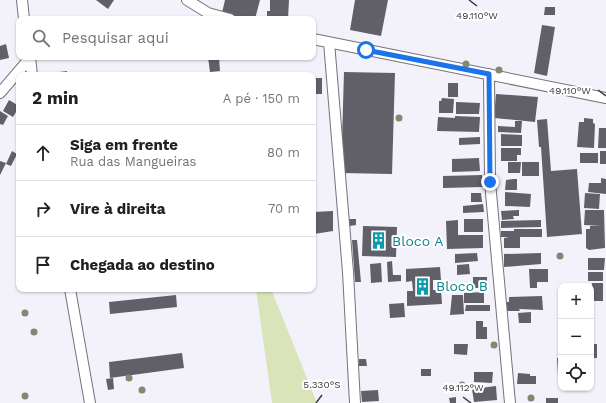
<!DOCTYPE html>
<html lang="pt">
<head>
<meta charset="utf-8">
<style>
	body { margin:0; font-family:"Work Sans",sans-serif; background:#f6f6f6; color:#202124 }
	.controls { position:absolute; right:12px; bottom:12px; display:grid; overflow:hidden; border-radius:8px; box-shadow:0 1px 3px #0004 }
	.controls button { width:36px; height:36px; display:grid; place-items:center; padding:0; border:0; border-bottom:1px solid #e0e0e0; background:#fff; color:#202124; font:20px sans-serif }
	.stop { position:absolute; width:12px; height:12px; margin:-9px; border:3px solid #1a73e8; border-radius:50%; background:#fff }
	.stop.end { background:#1a73e8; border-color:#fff; box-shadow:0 1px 4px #0008 }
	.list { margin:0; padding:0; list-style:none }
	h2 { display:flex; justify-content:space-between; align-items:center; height:52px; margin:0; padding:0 16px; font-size:17px }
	h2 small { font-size:13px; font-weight:400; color:#757577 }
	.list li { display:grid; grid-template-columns:26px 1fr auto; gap:12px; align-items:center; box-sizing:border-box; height:56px; padding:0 16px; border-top:1px solid #e0e0e0 }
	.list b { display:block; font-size:15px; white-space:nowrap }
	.list p { margin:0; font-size:13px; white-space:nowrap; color:#757577 }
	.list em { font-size:13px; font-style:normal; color:#757577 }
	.icon { flex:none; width:22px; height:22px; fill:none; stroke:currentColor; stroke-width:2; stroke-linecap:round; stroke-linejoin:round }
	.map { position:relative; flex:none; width:606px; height:403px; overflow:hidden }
	.search { position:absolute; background:#fff; box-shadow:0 1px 3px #0004; left:16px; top:16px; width:300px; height:44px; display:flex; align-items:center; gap:10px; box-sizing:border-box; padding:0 14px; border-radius:8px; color:#757577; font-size:15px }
	.panel { position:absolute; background:#fff; box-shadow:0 1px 3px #0004; left:16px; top:72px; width:300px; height:220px; border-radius:8px }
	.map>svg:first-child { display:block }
	.green { fill:#dae4b9 }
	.building { fill:#616068 }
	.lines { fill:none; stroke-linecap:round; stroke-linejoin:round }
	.minor-casing { stroke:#73737b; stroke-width:12 }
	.minor { stroke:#fff; stroke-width:10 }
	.tree { fill:#848871 }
	.route { stroke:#1a73e8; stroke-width:5 }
	.ticks { fill:none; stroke:#39393d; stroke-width:1.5 }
	.labels { text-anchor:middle; stroke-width:4; stroke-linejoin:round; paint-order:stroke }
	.culture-label { font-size:14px; fill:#0d838f; stroke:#fff; text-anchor:start }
	.ticks-label { font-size:10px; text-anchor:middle; fill:#39393d; stroke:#fff; stroke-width:4; stroke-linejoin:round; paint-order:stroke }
</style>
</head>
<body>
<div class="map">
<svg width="606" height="403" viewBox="0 0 606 403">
	<rect width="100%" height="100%" fill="#f3f2fb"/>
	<path class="green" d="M256,289H271L317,403H272Z"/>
	<path class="building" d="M96,0H114L108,9Z
		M225,0H260L255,19H245L222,13Z
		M270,0H289L288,19H267V11H270Z
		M355,0H388L381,36L350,30Z
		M545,7H555V15H544Z
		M542,25L555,27L547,76L534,73Z
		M6,44L9,58L0,60V46Z
		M208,57H219L220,71L210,72Z
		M67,71V75H45V74Z
		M344,72L395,73L392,174L341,173Z
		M313,78H322V94H313Z
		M448,83H458V97H448Z
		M496,94L538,97L535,122L494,118Z
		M442,98L454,99L453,113H439V101H441Z
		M9,100L19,106V114L16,112L13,117L3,111Z
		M456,102L480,103L479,114H456Z
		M0,111L8,116L3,125L0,124Z
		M455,116L480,117L479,132L437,131L438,117L455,118Z
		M584,118L593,119V123L595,124L594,148L577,147L579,122H584Z
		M547,119L551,171L577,169L582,234L547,237L541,147H539L537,120Z
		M515,121H522L521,133L498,132V126L515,127Z
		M599,128H606V148H598Z
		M501,134L522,135V146H501Z
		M480,137V144L459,145V138Z
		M501,148H521V155H517V161H501Z
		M12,151L17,154L11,166L6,164Z
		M600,151H606V164H600Z
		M580,153H598V163H580Z
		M479,158L480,171L452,172V159Z
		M0,161L6,163L0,175Z
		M508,162H521L520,173H508Z
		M522,162H539V176H522Z
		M482,175L483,187L443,188V176Z
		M601,178L606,179V194L588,192L589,183H601Z
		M513,179H517V190H505L506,180Z
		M505,192L531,194L530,207L505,206Z
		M471,193H481L482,202H471Z
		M585,193L600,194L599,209L584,208Z
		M483,204L484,212L463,213V206Z
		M519,210V216H513L514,219L502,220L501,211Z
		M585,210H604L605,248L589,250L586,248V229H590V226H601L584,225Z
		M333,211V231L314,234L313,212Z
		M349,219H356V225L350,226Z
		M464,219H483V232H464Z
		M458,220V235H483V248L447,249L446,221Z
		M541,220V227L501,228V221Z
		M363,226L397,227L396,257L362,256Z
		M514,229H542V237H520V248H504V238L509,237H501V231H514Z
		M352,240H357L361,282H355Z
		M477,253L478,261L455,263V254Z
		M541,253V264L504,267V254Z
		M588,258H605L604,270H588Z
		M392,261L393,275H401V281L388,282L387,262Z
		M381,263L382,282L371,283L370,264Z
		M469,264L470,274L457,275V265Z
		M440,267L441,280H433V290H441L442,304L407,306V291H413L412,281L406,282V269Z
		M529,269H548V282H537V288H530Z
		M588,272H603V281H588Z
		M473,277H487V288H473Z
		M592,283H603V301H591Z
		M484,292V303H464V293Z
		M176,295L177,307L110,314L109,302Z
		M452,295H463L464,314L450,315Z
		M542,296L543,310L519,309L520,311H504V302H509V297Z
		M404,303L405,317L390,318L389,304Z
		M466,305H490V311H465Z
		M531,312V323H519L518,313Z
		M476,321H483V327H487V339H476Z
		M454,344H468L467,355L454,354Z
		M591,344H597V358H591Z
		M182,353L184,368L110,378L109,362Z
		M557,358H561V375H558Z
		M359,359H366L367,366H359Z
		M421,369H431V376H421Z
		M474,372H493L492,383L474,382Z
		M518,373L530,374V376H536V384H517Z
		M113,378L114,389L108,390L106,379Z
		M496,386L497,400L474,402L472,389Z
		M378,390L379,401L362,402L361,391Z
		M456,397V403H450L449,398Z
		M546,398H558V403H546Z"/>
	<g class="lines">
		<defs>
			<path id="minor" d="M22,0L24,19
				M187,0L208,13L230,19
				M313,39L606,98
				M329,42L348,272L355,403
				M30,57L32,75
				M489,74L490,182L510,403
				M0,93L30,58
				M70,289L90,403"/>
		</defs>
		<use href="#minor" class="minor-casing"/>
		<use href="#minor" class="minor"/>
	</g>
	<g class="tree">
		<circle cx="466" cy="64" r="3.5"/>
		<circle cx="499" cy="70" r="3.5"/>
		<circle cx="399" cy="118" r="3.5"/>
		<circle cx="560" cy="256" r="3.5"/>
		<circle cx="25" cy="313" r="3.5"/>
		<circle cx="34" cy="332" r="3.5"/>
		<circle cx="494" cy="345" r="3.5"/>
		<circle cx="129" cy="378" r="3.5"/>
		<circle cx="462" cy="385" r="3.5"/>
		<circle cx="142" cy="390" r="3.5"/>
		<circle cx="25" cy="396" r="3.5"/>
		<circle cx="531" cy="398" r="3.5"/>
	</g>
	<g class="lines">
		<path class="route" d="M366,50L489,74L490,182"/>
	</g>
	<path class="ticks" d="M469,0L477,6M598,90L606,96M463,397L471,403M316,403L322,395"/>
	<defs>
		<symbol id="building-bare" viewBox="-9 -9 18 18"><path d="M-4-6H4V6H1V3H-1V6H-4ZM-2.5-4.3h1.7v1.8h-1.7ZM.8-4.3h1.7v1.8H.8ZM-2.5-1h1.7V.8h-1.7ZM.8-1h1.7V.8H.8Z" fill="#0f9aa8" stroke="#fff" stroke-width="2.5" paint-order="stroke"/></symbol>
	</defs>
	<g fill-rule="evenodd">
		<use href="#building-bare" x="366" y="228" width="25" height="25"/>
		<use href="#building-bare" x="410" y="274" width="25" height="25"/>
	</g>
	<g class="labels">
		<g class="culture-label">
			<text x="392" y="246">Bloco A</text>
			<text x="436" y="291">Bloco B</text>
		</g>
	</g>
	<g class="ticks-label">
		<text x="477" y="19">49.110°W</text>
		<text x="570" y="94">49.110°W</text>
		<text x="322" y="388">5.330°S</text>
		<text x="463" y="391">49.112°W</text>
	</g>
</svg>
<div class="controls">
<button>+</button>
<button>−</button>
<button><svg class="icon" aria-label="locate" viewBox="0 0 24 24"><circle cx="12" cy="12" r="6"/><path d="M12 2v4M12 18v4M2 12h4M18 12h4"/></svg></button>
</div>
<div class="stop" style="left:366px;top:50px"></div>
<div class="stop end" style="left:490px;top:182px"></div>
<div class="search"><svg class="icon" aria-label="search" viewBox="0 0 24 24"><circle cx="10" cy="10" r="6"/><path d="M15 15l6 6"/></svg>Pesquisar aqui</div>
<section class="panel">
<h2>2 min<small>A pé · 150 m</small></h2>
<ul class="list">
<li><svg class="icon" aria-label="ahead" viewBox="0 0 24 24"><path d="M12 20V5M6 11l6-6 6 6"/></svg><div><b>Siga em frente</b><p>Rua das Mangueiras</p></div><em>80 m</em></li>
<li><svg class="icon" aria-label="right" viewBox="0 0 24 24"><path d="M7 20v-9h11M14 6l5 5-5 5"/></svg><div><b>Vire à direita</b></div><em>70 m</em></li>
<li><svg class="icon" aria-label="arrive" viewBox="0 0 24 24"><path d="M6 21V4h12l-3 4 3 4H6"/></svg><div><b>Chegada ao destino</b></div></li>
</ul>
</section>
</div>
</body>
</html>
